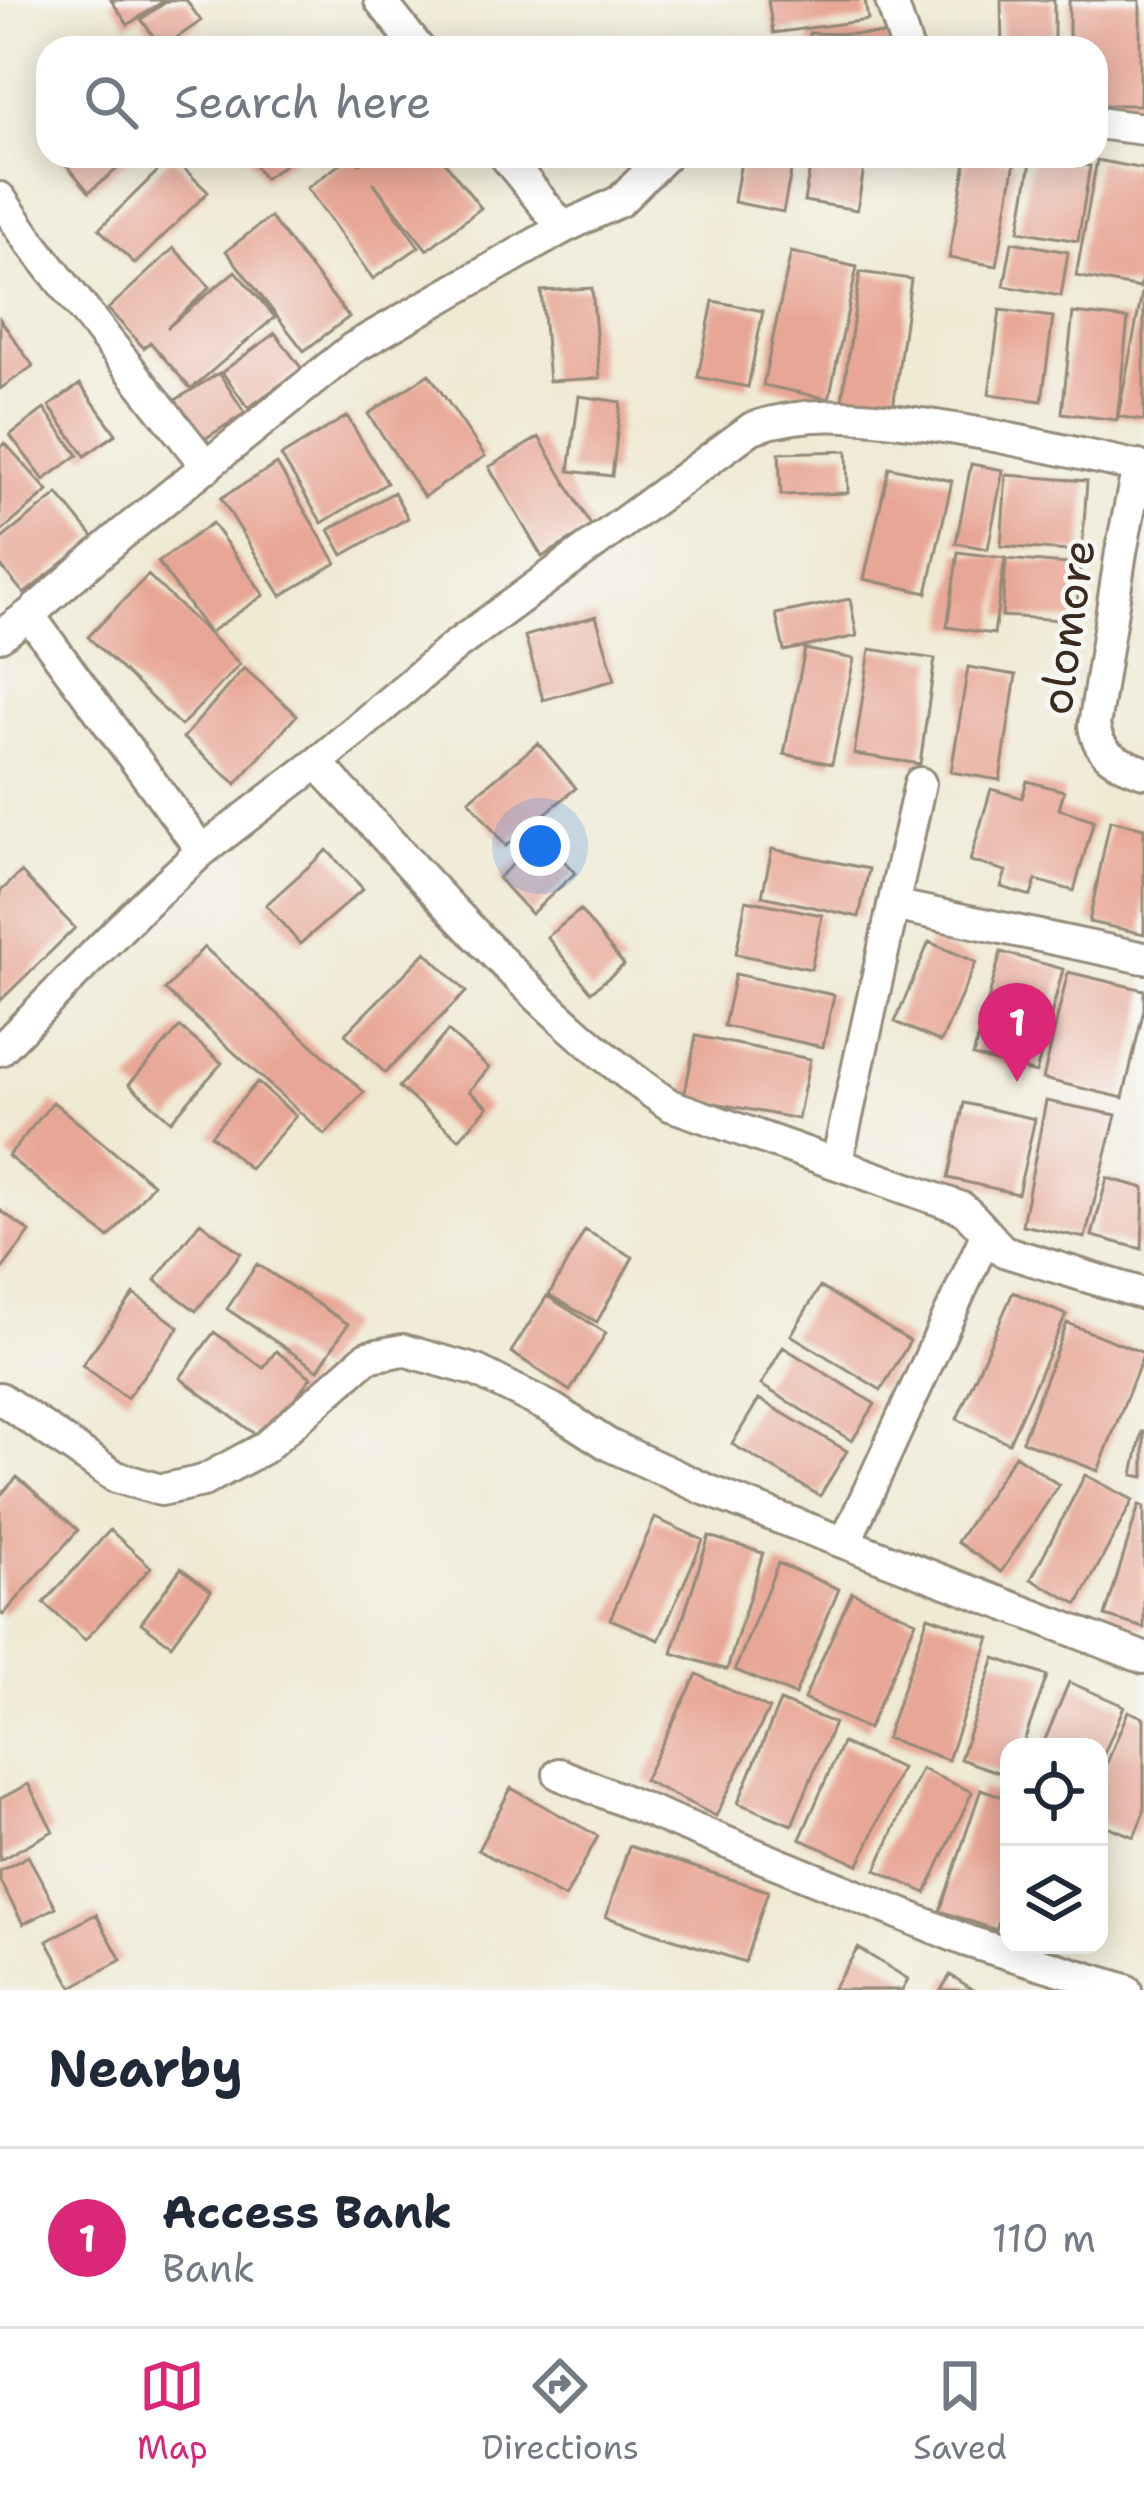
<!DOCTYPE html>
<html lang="en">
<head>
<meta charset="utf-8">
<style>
	body { margin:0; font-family:"Shantell Sans",sans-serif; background:#f2f2f3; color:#1f2937 }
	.controls { position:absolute; right:36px; bottom:36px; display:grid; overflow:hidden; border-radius:24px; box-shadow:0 6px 30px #0003 }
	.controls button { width:108px; height:108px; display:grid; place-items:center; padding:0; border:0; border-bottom:3px solid #e0e1e3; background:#fff; color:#1f2937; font:60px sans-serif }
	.you { position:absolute; left:540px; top:846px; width:42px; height:42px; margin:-30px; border:9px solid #fff; border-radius:50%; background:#1a73e8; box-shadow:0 0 0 18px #1a73e833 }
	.badge { display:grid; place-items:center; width:78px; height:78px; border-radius:50%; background:#db2777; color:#fff; font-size:39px; font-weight:700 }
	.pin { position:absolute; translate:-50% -99px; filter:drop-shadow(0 3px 6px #0008) }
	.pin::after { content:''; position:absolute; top:63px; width:42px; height:36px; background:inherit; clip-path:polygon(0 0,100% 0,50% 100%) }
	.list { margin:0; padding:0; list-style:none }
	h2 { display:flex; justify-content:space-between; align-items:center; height:156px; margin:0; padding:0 48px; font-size:51px }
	h2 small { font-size:39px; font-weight:400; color:#747a83 }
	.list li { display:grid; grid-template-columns:78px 1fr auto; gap:36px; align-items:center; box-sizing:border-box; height:180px; padding:0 48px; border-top:3px solid #e0e1e3 }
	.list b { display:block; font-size:45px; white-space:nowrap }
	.list p { margin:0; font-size:39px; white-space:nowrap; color:#747a83 }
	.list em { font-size:39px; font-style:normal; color:#747a83 }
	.icon { flex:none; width:66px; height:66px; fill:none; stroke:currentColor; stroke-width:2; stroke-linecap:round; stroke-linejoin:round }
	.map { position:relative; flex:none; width:1144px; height:1990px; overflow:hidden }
	.search { position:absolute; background:#fff; box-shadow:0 6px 30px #0003; left:36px; right:36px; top:36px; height:132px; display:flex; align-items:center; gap:30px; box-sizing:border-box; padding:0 42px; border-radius:36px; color:#747a83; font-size:45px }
	.sheet { height:336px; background:#fff }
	nav { display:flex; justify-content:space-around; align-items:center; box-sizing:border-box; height:168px; border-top:3px solid #e0e1e3; background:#fff; font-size:33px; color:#747a83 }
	nav a { display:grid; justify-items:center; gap:6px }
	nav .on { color:#db2777 }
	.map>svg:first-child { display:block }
	.building { fill:#e8a796 }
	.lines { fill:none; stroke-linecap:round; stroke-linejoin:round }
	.minor-casing { stroke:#958a79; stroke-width:36 }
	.minor { stroke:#fff; stroke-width:30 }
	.labels { text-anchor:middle; stroke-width:9; stroke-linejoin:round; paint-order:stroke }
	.street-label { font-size:45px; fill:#3b2a1e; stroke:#f6f6f2 }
</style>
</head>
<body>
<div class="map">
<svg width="1144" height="1990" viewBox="0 0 1144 1990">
	<rect width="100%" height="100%" fill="#f6f6f2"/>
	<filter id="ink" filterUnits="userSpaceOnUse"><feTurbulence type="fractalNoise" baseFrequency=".00833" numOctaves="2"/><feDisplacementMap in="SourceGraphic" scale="24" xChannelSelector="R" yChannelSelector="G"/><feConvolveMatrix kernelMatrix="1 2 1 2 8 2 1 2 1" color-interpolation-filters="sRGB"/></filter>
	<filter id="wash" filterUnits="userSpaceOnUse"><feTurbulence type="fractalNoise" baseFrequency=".004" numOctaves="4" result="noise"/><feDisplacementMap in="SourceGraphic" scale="48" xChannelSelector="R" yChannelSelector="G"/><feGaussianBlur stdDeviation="2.7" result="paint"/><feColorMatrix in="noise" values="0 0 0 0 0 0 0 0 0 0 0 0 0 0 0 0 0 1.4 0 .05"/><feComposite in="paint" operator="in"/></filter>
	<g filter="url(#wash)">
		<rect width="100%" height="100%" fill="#efead4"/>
		<g id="blocks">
			<path class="building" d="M111,0H165L128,25Z
				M169,0H186L201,21L162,48L141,19Z
				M768,0H865L868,20L773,33Z
				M1001,0H1054V48H1002Z
				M1069,0H1140V105H1096V48H1069Z
				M809,33L894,35V48H809Z
				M59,156H133L89,192Z
				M248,156H297L264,179Z
				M351,156H365L357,162L359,164L370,156H440L481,208L427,250L373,182L419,247L373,279L307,188Z
				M742,156H794L783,212L734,202Z
				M812,156H866L857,210L804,201Z
				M967,156L1015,161L997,266L949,258Z
				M1032,156L1090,166L1078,241L1019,231Z
				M172,157L208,192L135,264L99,229Z
				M1097,160L1144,169V266L1140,288L1076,276Z
				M270,217L349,317L304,351L226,251Z
				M1012,242L1068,252L1061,296L1004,286Z
				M174,248L210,287L167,328L235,271L275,317L191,389L150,342L144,348L108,309Z
				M791,252L857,267L829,399L763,385Z
				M860,272L911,279L893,408L842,401Z
				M592,288L600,378L549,381L541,291Z
				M1142,293H1144V421L1118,416Z
				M713,301L763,311L748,387L698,377Z
				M1000,310L1053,317L1042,401L989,394Z
				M1073,313L1128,319L1117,420L1062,413Z
				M0,319L33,366L0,389Z
				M275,333L302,369L248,408L222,372Z
				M219,373L245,413L200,442L174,401Z
				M429,374L485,456L424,497L368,414Z
				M80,384L116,434L85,456L49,406Z
				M579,396L621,402L612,476L569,471Z
				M44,409L78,455L44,480L10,435Z
				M347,416L387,483L322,523L281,456Z
				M539,437L592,527L542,557L489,467Z
				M5,443L48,491L0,533V447Z
				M847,451L848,493L781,495L779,453Z
				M277,464L336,563L281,596L221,498Z
				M971,464L1003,470L988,549L956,543Z
				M889,467L952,481L927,593L864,579Z
				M1006,475L1087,481L1082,552L1001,546Z
				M394,492L408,518L343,555L329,530Z
				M58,494L94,538L24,594L0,565V540Z
				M212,523L264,595L209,633L158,562Z
				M958,552L1005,558L994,634L947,627Z
				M1006,559L1080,565L1076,621L1002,616Z
				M148,575L240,664L181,726L88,637Z
				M850,599L857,636L784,651L776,614Z
				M596,616L615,680L543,700L525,636Z
				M805,649L854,659L832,764L784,754Z
				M870,649L935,659L920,764L854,754Z
				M968,667L1016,675L1000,780L951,772Z
				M244,668L297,715L236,784L183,738Z
				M538,743L576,788L506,846L469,800Z
				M1027,781L1064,791L1059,809L1094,820L1074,891L1036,880L1031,896L1001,887L1006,871L970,861L991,789L1022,798Z
				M1110,820L1144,828V934L1089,922Z
				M542,837L575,873L531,914L498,878Z
				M772,849L869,869L859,917L762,896Z
				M327,850L363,889L300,944L266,905Z
				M21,872L75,928L0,1001V892Z
				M746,900L822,915L811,969L736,954Z
				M580,910L624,965L591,992L547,937Z
				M929,942L976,962L941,1042L895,1022Z
				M204,947L364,1092L325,1135L165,990Z
				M426,952L466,992L385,1073L345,1034Z
				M1001,952L1063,969L1036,1073L973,1056Z
				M1068,972L1144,990V1009L1123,1098L1043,1079Z
				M735,974L834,995L823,1047L724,1026Z
				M180,1027L222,1063L171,1121L129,1084Z
				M448,1031L489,1068L469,1091L488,1107L459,1139L399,1087Z
				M696,1036L810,1059L798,1119L684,1097Z
				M257,1082L296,1116L250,1169L211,1135Z
				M1046,1101L1116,1115L1085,1238L1022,1225Z
				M53,1102L153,1184L109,1238L8,1156Z
				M964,1103L1035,1119L1018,1194L948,1178Z
				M1107,1178L1144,1188L1142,1249L1092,1236Z
				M0,1210L30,1232L0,1272Z
				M200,1222L241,1253L196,1311L155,1280Z
				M585,1230L633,1257L597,1322L549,1295Z
				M257,1264L348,1324L318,1370L227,1309Z
				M820,1287L910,1341L881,1390L791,1335Z
				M1013,1292L1066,1315L1009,1443L957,1419Z
				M134,1294L179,1327L127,1398L82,1365Z
				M547,1296L606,1333L570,1391L511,1352Z
				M1067,1323L1144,1353L1098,1471L1022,1441Z
				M214,1332L263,1368L276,1351L311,1377L264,1441L180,1378Z
				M783,1347L875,1404L852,1441L761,1385Z
				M759,1399L847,1451L820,1496L732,1444Z
				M1142,1432H1144V1477L1133,1475Z
				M1015,1455L1059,1485L1001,1572L957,1542Z
				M1085,1475L1133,1500L1078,1604L1031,1579Z
				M17,1477L78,1530L3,1615L0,1612V1496Z
				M1139,1505L1144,1507V1628L1105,1616Z
				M655,1518L703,1540L659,1640L610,1619Z
				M110,1530L151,1567L85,1640L44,1603Z
				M709,1536L763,1553L727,1670L672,1653Z
				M778,1563L839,1589L795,1695L735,1670Z
				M181,1568L211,1591L171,1645L141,1623Z
				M852,1592L916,1621L868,1729L804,1699Z
				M928,1616L990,1638L948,1760L886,1738Z
				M995,1658L1047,1676L1022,1747H1009V1776L960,1759Z
				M697,1674L769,1709L716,1816L644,1780Z
				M1069,1682L1124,1706L1099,1766V1747H1042Z
				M780,1701L834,1723L792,1825L738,1803Z
				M1128,1711L1144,1718V1812L1134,1837L1099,1823V1783Z
				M842,1743L901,1768L859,1865L800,1839Z
				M921,1769L972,1792L926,1893L876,1870Z
				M28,1784L53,1831L0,1860V1799Z
				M511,1788L598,1836L565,1898L478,1850Z
				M981,1789L1009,1799V1891L996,1930L940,1911Z
				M629,1846L768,1891L745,1962L606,1917Z
				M28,1856L56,1907L23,1924L0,1881V1871Z
				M96,1914L121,1960L72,1987L47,1941Z
				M858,1948L908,1979L902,1990H832Z
				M950,1975L974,1990H941Z"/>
		</g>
	</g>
	<g filter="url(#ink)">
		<use href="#blocks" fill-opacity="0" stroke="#958a79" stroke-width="3"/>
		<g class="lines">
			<defs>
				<path id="minor" d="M380,0L418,48
					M891,0L907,48
					M1096,123L1144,129
					M505,156L563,228
					M0,198L31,243L207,467
					M1138,466L1121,552L1094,726C1099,756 1117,762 1144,772
					M29,615L202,851
					M0,636L29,615L122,534L353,348L563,228L620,201L665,156
					M317,763C425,878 539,1017 670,1105L962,1208C978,1221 988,1236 1003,1251L1144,1294
					M893,905L1144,958
					M0,1050L145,903L202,851L317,763L455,646L752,428C804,410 855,415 908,422C987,432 1066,451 1144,468
					M837,1162L920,783
					M0,1398L116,1477L161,1490L203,1481L264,1448L367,1357L403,1350L477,1371L553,1409L609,1445L707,1490L1144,1658
					M845,1543L986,1235
					M559,1774L967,1941L1126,1990"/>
			</defs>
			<use href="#minor" class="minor-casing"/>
			<use href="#minor" class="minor"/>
		</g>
	</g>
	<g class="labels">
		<g class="street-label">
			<text transform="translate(1067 627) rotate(-82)" y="16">olomore</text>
		</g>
	</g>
</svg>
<div class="controls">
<button><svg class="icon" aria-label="locate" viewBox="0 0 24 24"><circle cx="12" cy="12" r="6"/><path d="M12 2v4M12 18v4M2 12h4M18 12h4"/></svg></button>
<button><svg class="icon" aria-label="layers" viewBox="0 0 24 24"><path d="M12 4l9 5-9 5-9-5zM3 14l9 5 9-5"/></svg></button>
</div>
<div class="you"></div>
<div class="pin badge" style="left:1017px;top:1082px">1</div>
<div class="search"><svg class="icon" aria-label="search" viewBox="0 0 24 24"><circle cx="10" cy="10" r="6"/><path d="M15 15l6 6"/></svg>Search here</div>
</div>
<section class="sheet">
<h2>Nearby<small></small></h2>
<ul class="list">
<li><span class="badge">1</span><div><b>Access Bank</b><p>Bank</p></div><em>110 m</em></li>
</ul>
</section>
<nav>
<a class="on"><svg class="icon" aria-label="map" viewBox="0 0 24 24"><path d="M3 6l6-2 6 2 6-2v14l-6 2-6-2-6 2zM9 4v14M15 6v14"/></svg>Map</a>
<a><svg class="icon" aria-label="directions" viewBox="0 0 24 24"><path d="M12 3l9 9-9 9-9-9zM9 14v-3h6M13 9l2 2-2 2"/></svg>Directions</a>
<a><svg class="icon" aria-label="saved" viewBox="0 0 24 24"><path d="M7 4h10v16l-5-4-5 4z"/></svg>Saved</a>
</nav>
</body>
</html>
